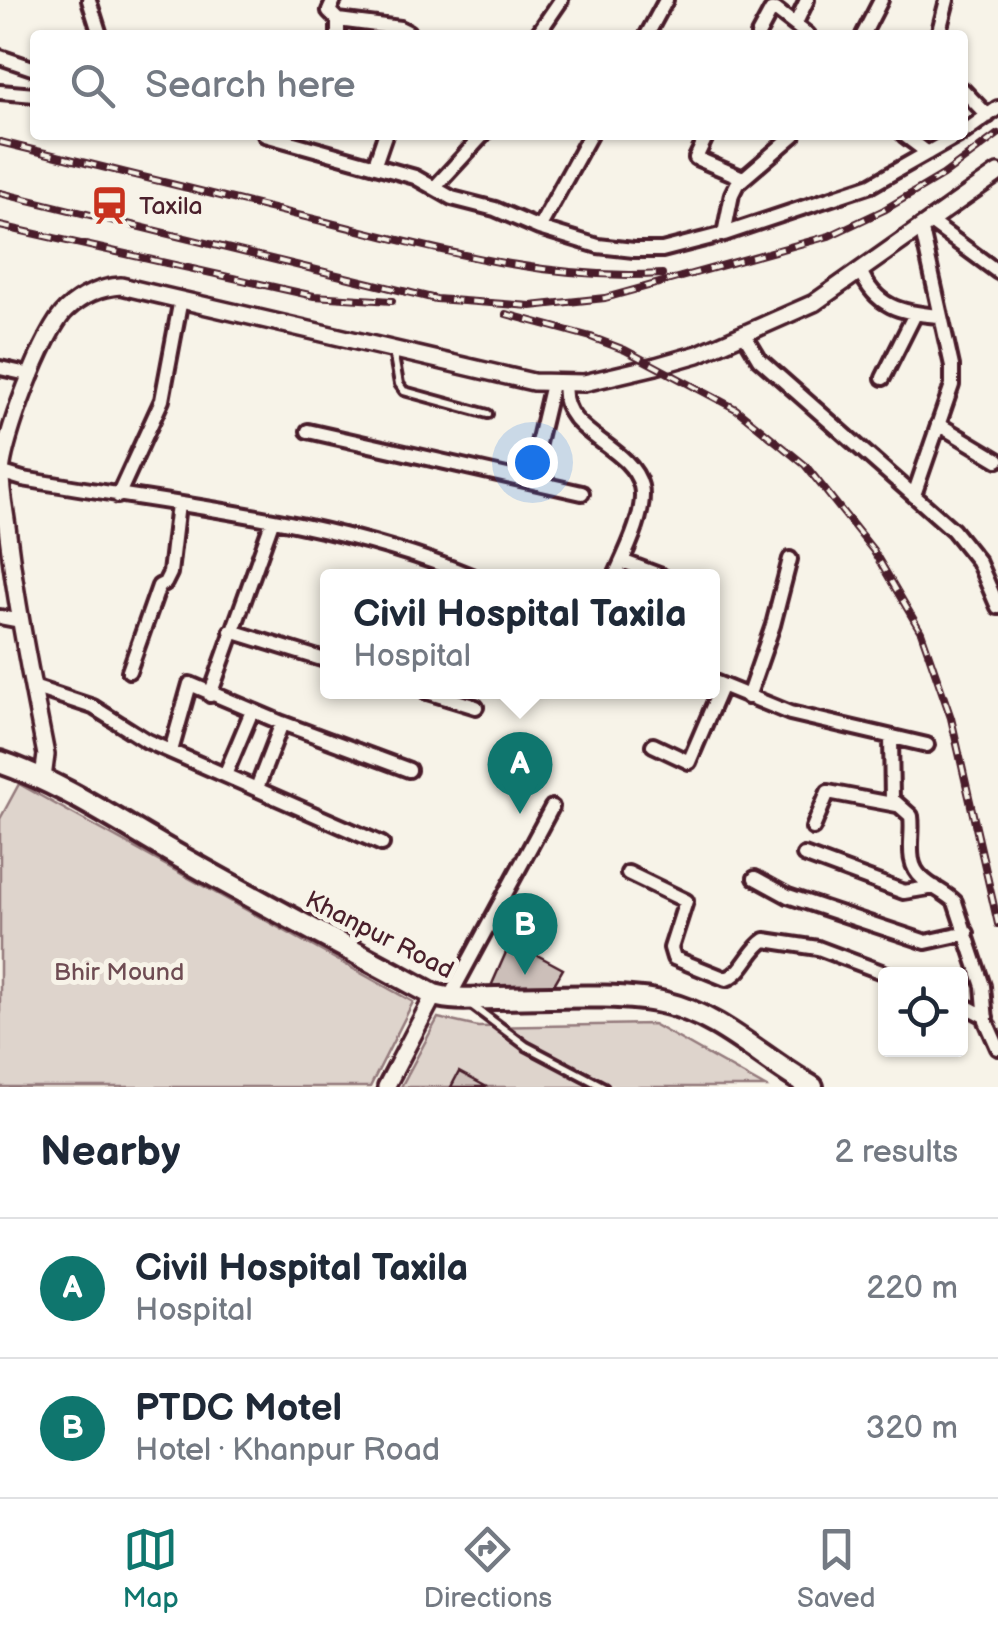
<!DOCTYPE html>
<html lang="en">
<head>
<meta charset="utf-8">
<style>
	body { margin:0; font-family:"Balsamiq Sans",sans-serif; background:#f6f6f7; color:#1f2937 }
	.controls { position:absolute; right:30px; bottom:30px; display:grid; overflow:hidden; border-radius:10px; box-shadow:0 2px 8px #0004 }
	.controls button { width:90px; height:90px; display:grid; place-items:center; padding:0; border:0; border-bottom:2px solid #e0e1e3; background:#fff; color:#1f2937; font:50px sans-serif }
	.you { position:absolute; left:532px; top:462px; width:35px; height:35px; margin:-25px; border:8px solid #fff; border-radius:50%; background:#1a73e8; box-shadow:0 0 0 15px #1a73e833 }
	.badge { display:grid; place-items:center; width:65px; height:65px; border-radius:50%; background:#0f766e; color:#fff; font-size:32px; font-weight:700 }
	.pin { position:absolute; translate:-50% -82px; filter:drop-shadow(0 2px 5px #0008) }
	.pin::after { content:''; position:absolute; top:52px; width:35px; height:30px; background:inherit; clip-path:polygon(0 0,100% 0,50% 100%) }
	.popup { position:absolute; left:320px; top:569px; width:400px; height:130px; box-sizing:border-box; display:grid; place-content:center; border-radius:10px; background:#fff; filter:drop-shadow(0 2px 8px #0005); font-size:32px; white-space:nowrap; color:#747a83 }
	.popup b { font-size:38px; color:#1f2937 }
	.popup::after { content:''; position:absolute; left:50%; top:100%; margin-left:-20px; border:20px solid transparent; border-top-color:#fff }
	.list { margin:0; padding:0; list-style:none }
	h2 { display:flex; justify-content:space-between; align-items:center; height:130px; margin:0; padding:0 40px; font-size:42px }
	h2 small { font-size:32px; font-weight:400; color:#747a83 }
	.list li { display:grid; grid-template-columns:65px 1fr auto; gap:30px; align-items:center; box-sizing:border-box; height:140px; padding:0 40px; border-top:2px solid #e0e1e3 }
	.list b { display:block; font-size:38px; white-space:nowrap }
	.list p { margin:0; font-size:32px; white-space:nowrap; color:#747a83 }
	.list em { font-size:32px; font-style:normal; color:#747a83 }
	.icon { flex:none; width:55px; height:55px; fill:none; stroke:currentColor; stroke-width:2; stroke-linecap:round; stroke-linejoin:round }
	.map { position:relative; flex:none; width:998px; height:1087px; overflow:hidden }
	.search { position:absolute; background:#fff; box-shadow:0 2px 8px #0004; left:30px; right:30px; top:30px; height:110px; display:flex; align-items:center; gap:25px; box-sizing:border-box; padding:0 35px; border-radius:10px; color:#747a83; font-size:38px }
	.sheet { height:410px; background:#fff }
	nav { display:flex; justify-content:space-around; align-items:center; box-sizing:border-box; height:140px; border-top:2px solid #e0e1e3; background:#fff; font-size:28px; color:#747a83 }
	nav a { display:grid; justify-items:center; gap:5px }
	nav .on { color:#0f766e }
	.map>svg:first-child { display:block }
	.green { fill:#ded4cc; stroke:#947a7c; stroke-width:2.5 }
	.building { fill:#ccbfb9; stroke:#4a1f2b; stroke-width:2.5 }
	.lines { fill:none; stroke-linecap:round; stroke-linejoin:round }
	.service-casing { stroke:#4a1f2b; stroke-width:14 }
	.minor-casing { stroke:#4a1f2b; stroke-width:20 }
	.tertiary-casing { stroke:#4a1f2b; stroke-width:22 }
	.trunk-casing { stroke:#4a1f2b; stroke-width:28 }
	.service { stroke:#f7f3e8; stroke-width:6 }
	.minor { stroke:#f7f3e8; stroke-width:12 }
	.tertiary { stroke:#f7f3e8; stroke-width:15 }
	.trunk { stroke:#f7f3e8; stroke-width:20 }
	.rail-casing { stroke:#4a1f2b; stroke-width:8 }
	.rail { stroke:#f7f3e8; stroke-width:4; stroke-dasharray:11; stroke-linecap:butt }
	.labels { text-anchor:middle; stroke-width:10; stroke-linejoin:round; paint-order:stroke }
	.poi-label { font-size:25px; fill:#4a1f2b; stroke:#f7f3e8; text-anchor:start }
	.street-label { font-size:25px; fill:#4a1f2b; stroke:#f7f3e8 }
	.park-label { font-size:25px; fill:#6f4c53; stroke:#f7f3e8 }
</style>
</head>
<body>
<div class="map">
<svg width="998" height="1087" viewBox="0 0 998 1087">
	<rect width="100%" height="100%" fill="#f7f3e8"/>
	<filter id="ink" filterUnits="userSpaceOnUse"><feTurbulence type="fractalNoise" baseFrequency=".01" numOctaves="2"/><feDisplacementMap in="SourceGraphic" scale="20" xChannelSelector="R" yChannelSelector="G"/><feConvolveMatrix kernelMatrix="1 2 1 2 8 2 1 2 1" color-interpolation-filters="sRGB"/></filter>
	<g filter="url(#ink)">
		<path class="green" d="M19,784L413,1002L370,1087H0V819Z
			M438,1018L478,1027L653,1024L765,1087H401Z"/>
		<path class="building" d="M511,941L563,969L552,988L489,991Z
			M459,1072L487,1087H451Z"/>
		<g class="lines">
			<defs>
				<path id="service" d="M393,351L399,384L404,391L488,414
					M470,1004L526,1046L604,1087"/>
				<path id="minor" d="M89,0L100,35
					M334,0L329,11L338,20V35
					M338,20L400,28L408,32L407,35
					M795,25L807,0
					M537,35L561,0
					M647,35L666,0
					M758,35L771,11L776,10L808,35
					M863,35L881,0
					M938,35L947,0
					M0,57L35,69
					M963,90L988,116
					M0,92L35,95
					M963,133L998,108
					M265,135L415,177L452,198L495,209L539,228L598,246L634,250H662L724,234L871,185L959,135
					M707,135L696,158L743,178
					M904,135L928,153
					M375,164L385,135
					M436,186L483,135
					M929,221L998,272
					M539,228L590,135
					M724,234L732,194L737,184L794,135
					M860,270C875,307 901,313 939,316
					M744,334L759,359L953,530L978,561L998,607
					M0,368L32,375
					M883,378L915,314
					M565,384C558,434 630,443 641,486C647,511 625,554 615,576
					M938,424L998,460
					M308,431L582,493
					M0,472L23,479C173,505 330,518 471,576
					M529,481L552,384
					M914,495L952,385V366L921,226
					M118,496L162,400L181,299
					M622,561L662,576
					M0,617L21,621
					M231,631L328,661
					M129,671L159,586L165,583L170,573L178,504
					M712,681L790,713L927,745
					M33,687L93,707L147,741L382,844
					M427,692L476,707
					M210,695L272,522
					M748,697L773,625L790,559
					M891,737L892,799L911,816C914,837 904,862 922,878C932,888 945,892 955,902L983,986L986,1021L998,1048
					M653,745L689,762L722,685
					M171,751L190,684L282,723L409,770
					M225,775L252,711
					M257,788L282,723
					M813,828L828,792L897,805
					M804,855L904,892L935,887
					M628,873L686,901L671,948L674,958L726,979C744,973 749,950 765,940L818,948L887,974
					M755,878L788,896L926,942L967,933
					M449,998L552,807
					M960,1003L986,1017"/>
				<path id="tertiary" d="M43,778L46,755C32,682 17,609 8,535C6,515 1,494 1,474C2,442 43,332 66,310C81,296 101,287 121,286L533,382L584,383L656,366L698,354L814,303L998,173
					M386,1087L434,995"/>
				<path id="trunk" d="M0,762C61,783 114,819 170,851C257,901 346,947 434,995C455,1001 475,998 496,998C544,998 620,992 665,1003C721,1016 763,1060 812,1087"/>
			</defs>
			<use href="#service" class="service-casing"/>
			<use href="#minor" class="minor-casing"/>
			<use href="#tertiary" class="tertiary-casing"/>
			<use href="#trunk" class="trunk-casing"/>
			<use href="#service" class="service"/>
			<use href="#minor" class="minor"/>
			<use href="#tertiary" class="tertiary"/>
			<use href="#trunk" class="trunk"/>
			<defs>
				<path id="rail" d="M0,142C106,168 212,194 318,220C432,248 544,281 662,274
					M0,193L436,299L531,306L605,298L829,236L884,210L943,175L998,134
					M0,226L314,296L392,301
					M506,314L591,337L625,350L736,409L805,465L873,550L921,632L951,718L998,924"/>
			</defs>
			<use href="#rail" class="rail-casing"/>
			<use href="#rail" class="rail"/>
		</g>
	</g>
	<defs>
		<symbol id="station-bare" viewBox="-9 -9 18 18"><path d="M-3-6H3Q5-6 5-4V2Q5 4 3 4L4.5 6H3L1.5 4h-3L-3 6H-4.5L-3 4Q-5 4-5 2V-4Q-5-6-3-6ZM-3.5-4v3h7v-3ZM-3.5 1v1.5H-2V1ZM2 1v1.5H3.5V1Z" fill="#c8321e" stroke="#f7f3e8" stroke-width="2.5" paint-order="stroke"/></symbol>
	</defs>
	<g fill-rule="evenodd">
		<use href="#station-bare" x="82" y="178" width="55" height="55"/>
	</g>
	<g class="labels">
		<g class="poi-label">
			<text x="139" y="214">Taxila</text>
		</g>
		<g class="street-label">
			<text transform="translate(380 934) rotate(27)" y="9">Khanpur Road</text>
		</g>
		<g class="park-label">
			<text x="119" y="980">Bhir Mound</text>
		</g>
	</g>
</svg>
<div class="controls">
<button><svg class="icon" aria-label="locate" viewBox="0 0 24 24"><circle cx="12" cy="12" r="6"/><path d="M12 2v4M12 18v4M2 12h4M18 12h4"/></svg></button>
</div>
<div class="you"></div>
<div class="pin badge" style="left:520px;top:814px">A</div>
<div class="popup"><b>Civil Hospital Taxila</b>Hospital</div>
<div class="pin badge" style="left:525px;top:975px">B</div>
<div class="search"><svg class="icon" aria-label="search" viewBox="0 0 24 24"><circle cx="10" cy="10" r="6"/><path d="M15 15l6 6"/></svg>Search here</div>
</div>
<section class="sheet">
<h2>Nearby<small>2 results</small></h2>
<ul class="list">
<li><span class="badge">A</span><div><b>Civil Hospital Taxila</b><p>Hospital</p></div><em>220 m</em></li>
<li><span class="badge">B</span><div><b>PTDC Motel</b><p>Hotel · Khanpur Road</p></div><em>320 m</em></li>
</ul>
</section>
<nav>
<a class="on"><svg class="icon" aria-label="map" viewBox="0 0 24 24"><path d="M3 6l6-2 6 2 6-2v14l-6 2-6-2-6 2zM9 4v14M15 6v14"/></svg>Map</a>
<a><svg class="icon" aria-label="directions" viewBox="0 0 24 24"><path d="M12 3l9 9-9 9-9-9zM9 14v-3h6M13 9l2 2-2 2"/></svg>Directions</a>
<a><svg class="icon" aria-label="saved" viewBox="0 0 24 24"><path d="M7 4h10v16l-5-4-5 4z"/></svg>Saved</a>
</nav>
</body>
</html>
